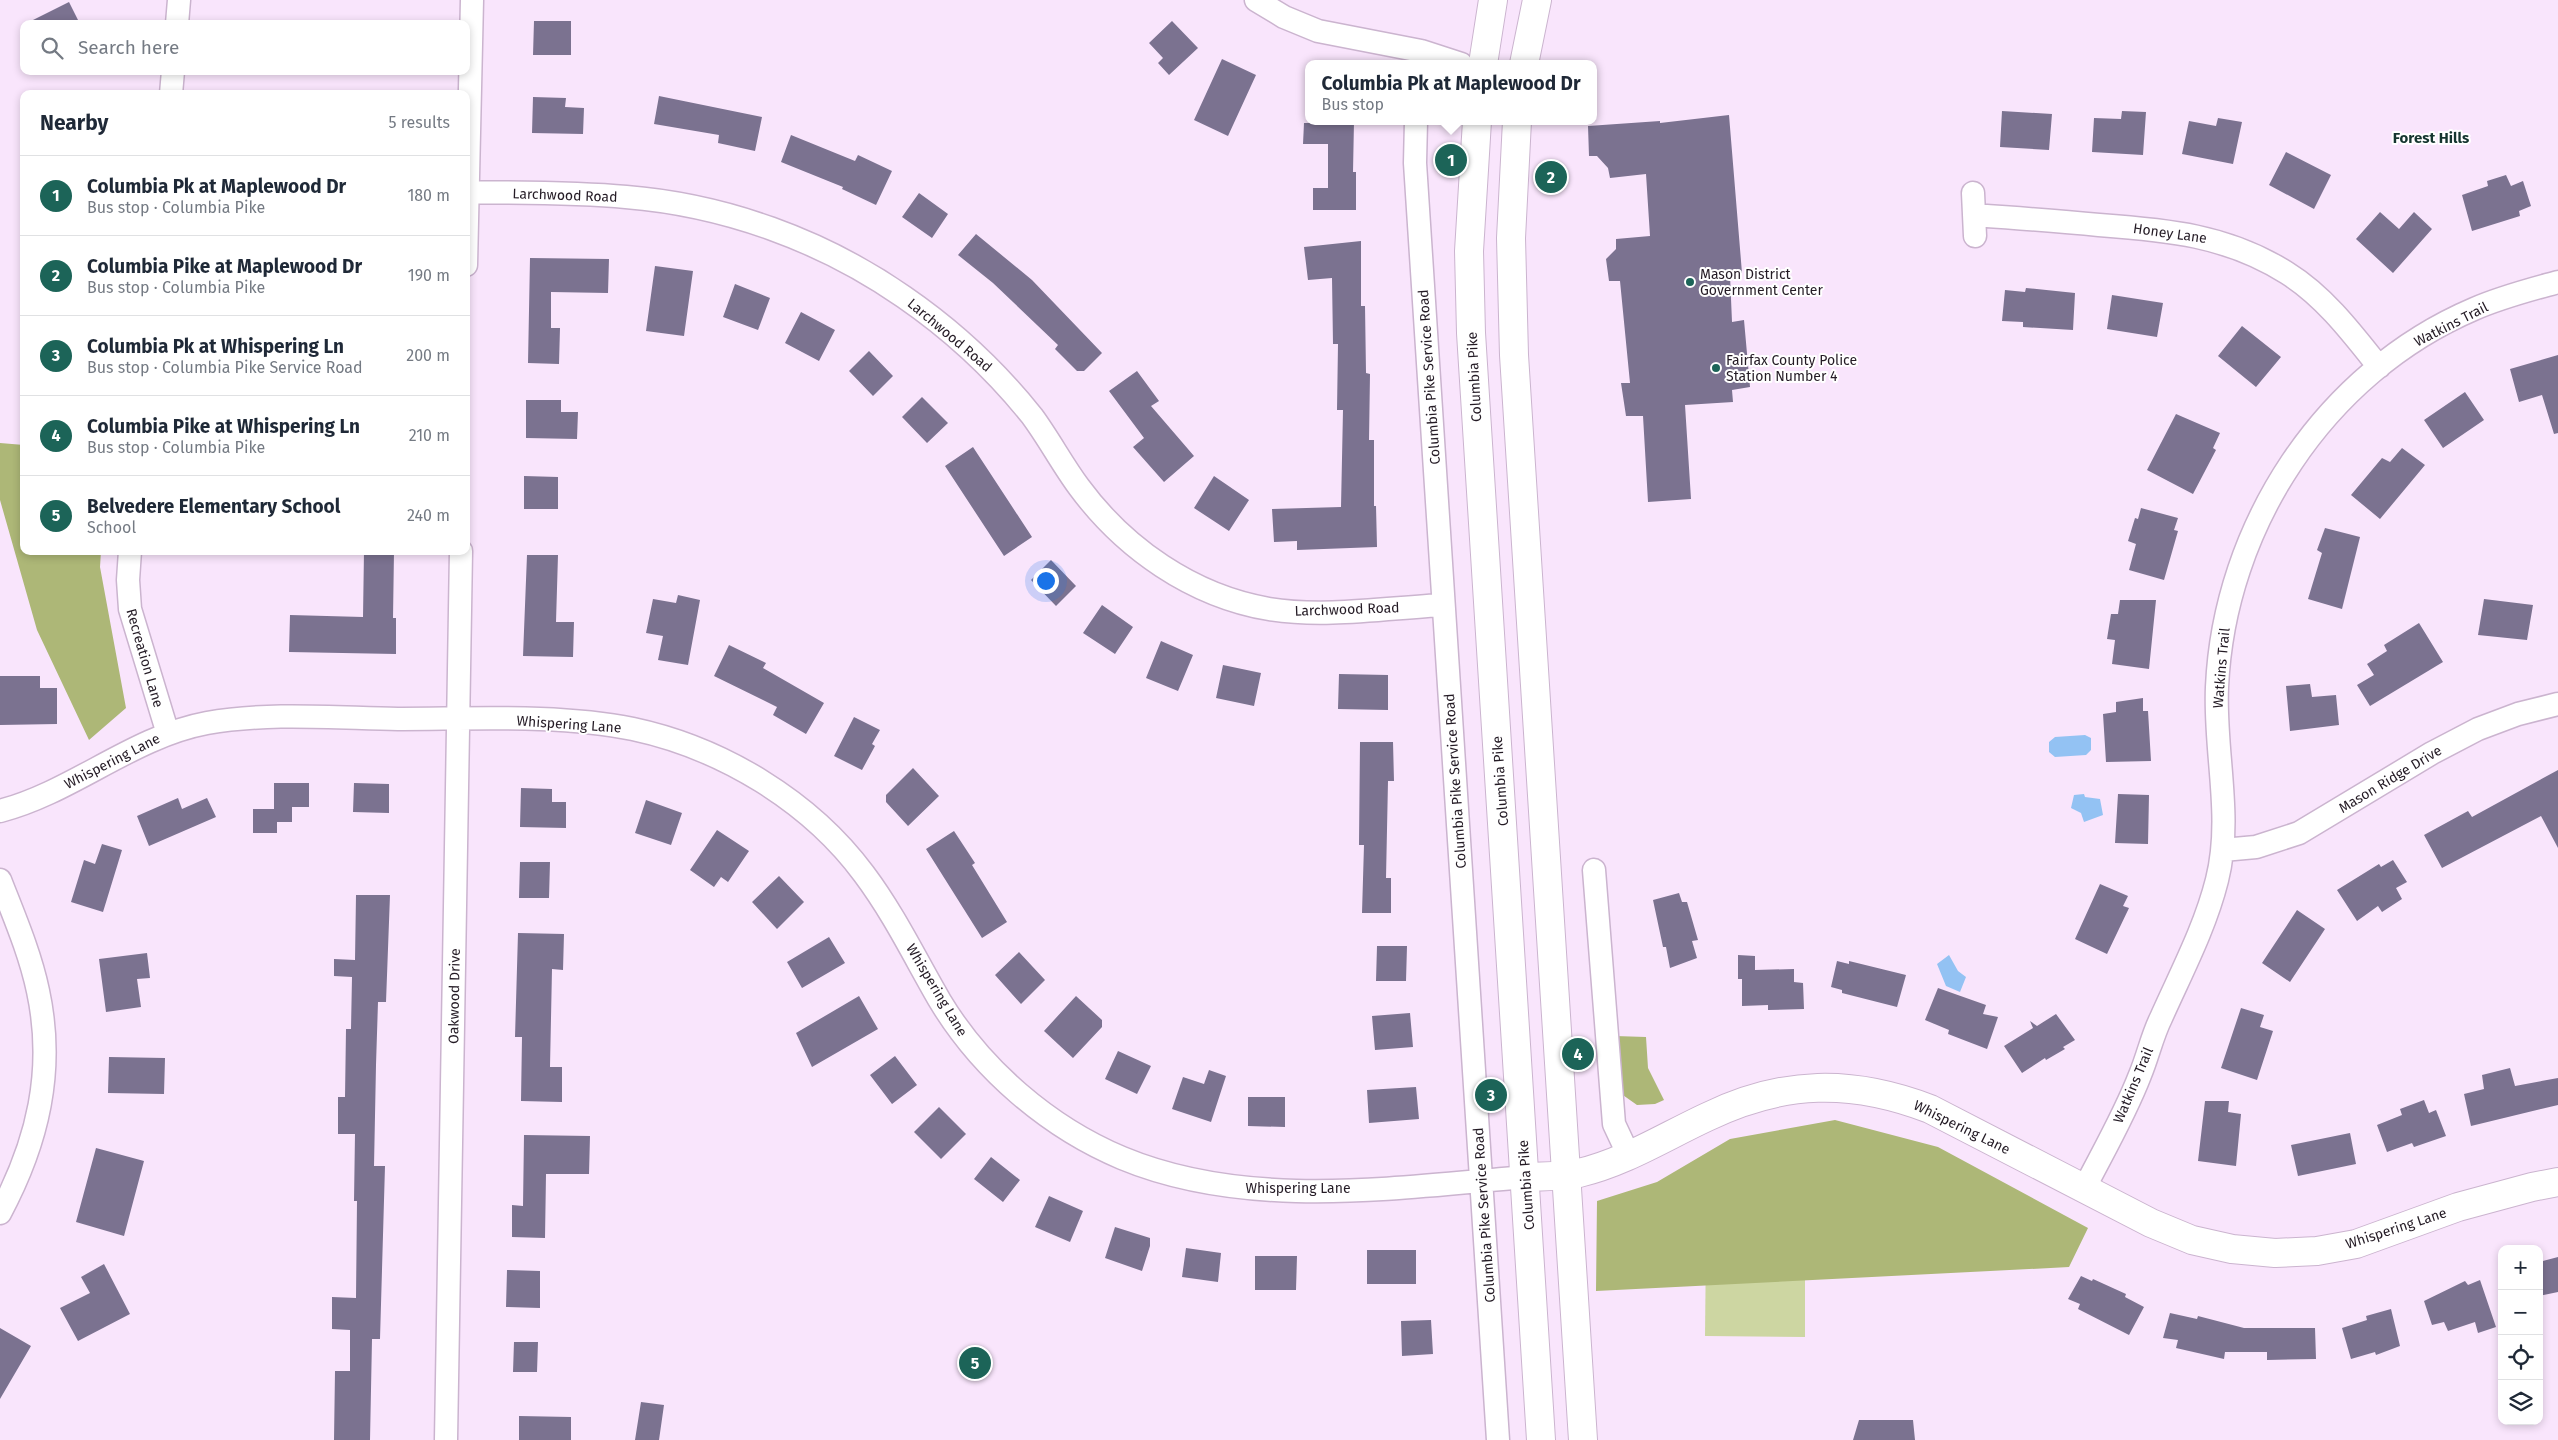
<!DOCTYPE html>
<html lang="en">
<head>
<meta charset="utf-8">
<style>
	body { margin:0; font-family:"Fira Sans",sans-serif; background:#f6f6f7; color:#1f2937 }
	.controls { position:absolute; right:15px; bottom:15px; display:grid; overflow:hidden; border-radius:10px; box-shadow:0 2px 8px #0003 }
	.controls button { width:45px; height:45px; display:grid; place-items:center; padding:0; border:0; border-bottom:1px solid #e0e1e3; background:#fff; color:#1f2937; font:25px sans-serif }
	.you { position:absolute; left:1045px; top:580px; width:18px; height:18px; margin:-12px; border:4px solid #fff; border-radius:50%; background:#1a73e8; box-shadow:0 0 0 8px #1a73e833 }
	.badge { display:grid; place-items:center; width:32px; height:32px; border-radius:50%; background:#1c6458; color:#fff; font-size:16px; font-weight:700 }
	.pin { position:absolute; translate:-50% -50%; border:2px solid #fff; box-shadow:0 1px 5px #0006 }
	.popup { position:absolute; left:1305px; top:60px; width:292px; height:65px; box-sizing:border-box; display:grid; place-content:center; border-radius:10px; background:#fff; filter:drop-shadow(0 1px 4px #0005); font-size:16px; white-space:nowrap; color:#747a83 }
	.popup b { font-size:19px; color:#1f2937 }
	.popup::after { content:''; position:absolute; left:50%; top:100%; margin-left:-10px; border:10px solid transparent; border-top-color:#fff }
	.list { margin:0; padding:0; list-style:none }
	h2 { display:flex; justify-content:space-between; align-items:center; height:65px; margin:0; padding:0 20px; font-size:21px }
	h2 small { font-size:16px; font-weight:400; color:#747a83 }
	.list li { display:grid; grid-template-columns:32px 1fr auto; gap:15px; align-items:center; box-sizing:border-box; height:80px; padding:0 20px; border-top:1px solid #e0e1e3 }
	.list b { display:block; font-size:19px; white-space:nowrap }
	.list p { margin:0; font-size:16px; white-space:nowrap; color:#747a83 }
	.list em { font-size:16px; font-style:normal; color:#747a83 }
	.icon { flex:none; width:28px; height:28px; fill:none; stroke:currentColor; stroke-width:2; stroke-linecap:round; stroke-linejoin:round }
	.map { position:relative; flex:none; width:2558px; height:1440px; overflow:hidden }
	.search { position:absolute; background:#fff; box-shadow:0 2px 8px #0003; left:20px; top:20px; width:450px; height:55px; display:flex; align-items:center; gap:12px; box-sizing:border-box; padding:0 18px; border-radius:10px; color:#747a83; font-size:19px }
	.panel { position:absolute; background:#fff; box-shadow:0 2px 8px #0003; left:20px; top:90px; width:450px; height:465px; border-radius:10px }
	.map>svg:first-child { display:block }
	.green { fill:#cdd6a2 }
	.forest { fill:#adb777 }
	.water { fill:#93c2f3 }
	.building { fill:#7b7290 }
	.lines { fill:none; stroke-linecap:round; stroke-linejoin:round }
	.street-casing { stroke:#cbb4cf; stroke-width:25 }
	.secondary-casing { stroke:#cbb4cf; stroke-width:30 }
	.primary-casing { stroke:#cbb4cf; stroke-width:30 }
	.street { stroke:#fff; stroke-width:22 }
	.secondary { stroke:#fff; stroke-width:28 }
	.primary { stroke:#fff; stroke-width:28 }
	.poi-dot { fill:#1c6458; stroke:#fff; stroke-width:2 }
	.labels { text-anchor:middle; stroke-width:4; stroke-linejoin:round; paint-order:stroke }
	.street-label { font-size:14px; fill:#241b25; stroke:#fff }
	.poi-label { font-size:14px; fill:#241b25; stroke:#fff; text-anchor:start }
	.neighbourhood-label { font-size:15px; font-weight:bold; fill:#15352f; stroke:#fff }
</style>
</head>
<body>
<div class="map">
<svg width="2558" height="1440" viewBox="0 0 2558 1440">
	<rect width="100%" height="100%" fill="#f9e5fc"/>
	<path class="green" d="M1706,1244H1805V1337L1705,1336Z"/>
	<path class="forest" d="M0,443L24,445V551H101L100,567L126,708L89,740L37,630L0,500Z
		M1615,1036L1646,1037L1648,1068L1664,1100L1655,1104L1637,1105L1620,1093Z
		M1835,1120L1938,1147L2088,1228L2069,1267L1596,1291L1597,1201L1657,1182L1730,1139Z"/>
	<path class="water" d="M2085,735L2091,738V750L2086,755L2055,757L2049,752V742L2055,737Z
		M2084,794L2085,797L2100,799L2103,815L2084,822L2081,813L2071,808L2074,795Z
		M1949,955L1958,971L1966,977L1960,992L1946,986L1937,964Z"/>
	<path class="building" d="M69,2L80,24H25Z
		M534,21H571V55H533Z
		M1172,21L1198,48L1169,75L1158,63L1163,58L1149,43Z
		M1222,59L1256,75L1228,136L1194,120Z
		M659,96L762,117L755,151L718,143L719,135L654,124Z
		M533,97L566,98L565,107L584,108L583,134L532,133Z
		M2002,111L2052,114L2049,150L2000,147Z
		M2122,111L2146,112L2143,155L2092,152L2094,118L2121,119Z
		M1729,115L1742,273L1730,275L1732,322L1744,320L1750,387L1732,390L1733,402L1685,405L1691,499L1648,502L1643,416H1626L1621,383H1630L1620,281H1609L1606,259L1616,249V239L1650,236L1646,174L1610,178L1608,168L1597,156H1589L1588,126L1660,121V123Z
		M2218,118L2242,122L2233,164L2182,154L2189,121L2216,126Z
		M1313,121H1354L1353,172H1356V210H1313V188H1328V144H1303L1304,123H1313Z
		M791,135L855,161L858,155L892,171L876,205L842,189L843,187L781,162Z
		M2286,152L2331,175L2314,209L2269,185Z
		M2506,175L2511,186L2523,181L2531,206L2519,211L2520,216L2472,231L2462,195L2488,186L2487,181Z
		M919,193L948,214L932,238L902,217Z
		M2380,212L2399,229L2414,212L2432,229L2393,273L2356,239Z
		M976,234L1032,280L1102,353L1084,371H1077L1055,349L1058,345L993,283L958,255Z
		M1361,241V306H1365L1366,373L1370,374L1369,440H1374V506H1376L1377,547L1297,550V541L1274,542L1272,509L1341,507L1343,410H1337L1338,344H1333L1332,278L1308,280L1304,247Z
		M530,258L609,259L608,293L551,292V328H560L559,364L528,363Z
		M655,266L693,271L684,336L646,331Z
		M735,284L770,298L758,330L723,317Z
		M2026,288L2075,293L2073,330L2023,327V322L2002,321L2005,290L2025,292Z
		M2112,295L2163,303L2157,337L2107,329Z
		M801,312L835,330L819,361L785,343Z
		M2242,326L2281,357L2256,387L2218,356Z
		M869,351L893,376L873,396L849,371Z
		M2558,355V433L2554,434L2542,395L2519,402L2510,369Z
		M1137,371L1159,401L1151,406L1194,456L1164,482L1133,447L1144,438L1109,391Z
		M2465,392L2484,420L2443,448L2424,420Z
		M922,397L948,423L927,443L902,417Z
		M526,400H561V412H578L577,439L526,438Z
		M2176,414L2220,433L2213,448L2216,450L2193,494L2147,470Z
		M973,447L1032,537L1004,556L945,466Z
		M2402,448L2425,465L2380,519L2351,495L2382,458L2390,462Z
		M524,476L558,477V509H524Z
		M1214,476L1249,500L1229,531L1194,508Z
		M2141,508L2178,518L2174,530L2178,531L2164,580L2129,570L2136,544L2128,541L2135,518L2138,519Z
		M2325,528L2360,537L2342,609L2308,599L2322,553L2317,550Z
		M364,551H394L393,618H396V654L289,652L290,615L363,617Z
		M527,555H558L556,622H574L573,657L523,656Z
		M1051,560L1076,586L1056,606L1031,580Z
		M678,595L700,600L688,665L658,660L663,636L646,633L653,599L676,603Z
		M2484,599L2533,605L2527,640L2478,635Z
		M2120,600H2156L2149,669L2112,664L2115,640L2107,639L2111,614H2118Z
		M1102,605L1133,627L1115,654L1083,633Z
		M2419,623L2443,662L2370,706L2357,685L2374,675L2367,664L2387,651L2384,645Z
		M1161,641L1193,655L1178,691L1146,678Z
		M729,645L766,663L763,668L824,703L806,734L773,715L777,707L714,676Z
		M1223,665L1261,673L1254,706L1216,698Z
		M1339,674L1388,675V710L1338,709Z
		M0,676H40V688H57V724L0,725Z
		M2310,684L2312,697L2336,695L2339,725L2290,731L2286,686Z
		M2143,698V711H2148L2151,761L2106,762L2103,714L2116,712V702Z
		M854,717L880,730L872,744L875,746L862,770L834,756Z
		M1360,742H1393L1394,781H1388L1386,878H1391V913H1362L1364,845H1359Z
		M913,768L939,796L908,826L886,802V795Z
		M2558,770V848L2541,816L2442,868L2424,835L2468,811L2472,817Z
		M274,783H309V807H292V822H277V833H253V809H274Z
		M354,783L389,784V813L353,812Z
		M521,788L552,789V802H566V828L520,827Z
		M2118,794L2149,795L2148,844L2115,843Z
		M178,798L182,809L207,798L216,817L149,846L137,816Z
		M646,800L682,813L671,845L635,833Z
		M717,830L749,851L728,882L721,877L714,887L690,870Z
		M954,831L975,863L972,865L1007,922L982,938L926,849Z
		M102,844L122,850L103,912L71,902L84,860L95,864Z
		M2393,860L2407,882L2396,888L2402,899L2382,912L2378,906L2357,921L2337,890L2379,864L2381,867Z
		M520,862H550L549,898H519Z
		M779,876L804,902L777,929L752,902Z
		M2100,884L2128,896L2123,906L2129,908L2107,954L2075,939Z
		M1679,893L1682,902H1687L1698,940L1692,941L1697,958L1670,968L1666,947H1663L1653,900Z
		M356,895H390L386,1002H378L376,1065L374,1166H385L380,1339H372L370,1440H334L335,1371H350V1330L332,1329V1297L356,1298L357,1201H354L355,1134H338V1097H345L346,1029H351L352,977L334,976V959L355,960Z
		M2297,910L2325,929L2290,982L2262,963Z
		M518,933L564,934L563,970L552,969L550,1067H562V1102L521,1101L522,1037H515Z
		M829,937L845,963L802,988L787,962Z
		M1377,946H1407L1406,981H1376Z
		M1019,952L1045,980L1021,1004L995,975Z
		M147,953L150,978L137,979L141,1007L106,1012L99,959Z
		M1738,955L1755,956V970L1794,969V982L1803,983L1804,1009L1768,1010V1005L1742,1006V979H1738Z
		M1837,961L1849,964V961L1906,975L1897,1007L1842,993V990L1831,987Z
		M1938,988L1986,1005L1983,1014L1998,1017L1987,1049L1948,1034L1949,1030L1925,1020Z
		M859,996L878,1029L812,1067L796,1033Z
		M1076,996L1102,1020V1027L1073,1058L1044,1031Z
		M2241,1008L2264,1015L2260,1027L2273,1031L2257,1080L2221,1068Z
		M1410,1013L1413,1047L1375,1050L1372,1016Z
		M2056,1014L2075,1040L2063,1047L2065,1049L2046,1060L2045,1058L2022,1073L2004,1046L2033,1028L2030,1021L2037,1026Z
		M1118,1051L1151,1066L1137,1094L1105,1079Z
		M895,1056L917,1085L892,1104L870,1075Z
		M109,1057L165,1058L164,1094L108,1093Z
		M2510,1068L2515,1086L2558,1078V1105L2471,1126L2464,1094L2484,1089L2482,1075Z
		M1209,1070L1226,1076L1211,1122L1172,1109L1183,1077L1204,1084Z
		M1416,1087L1419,1119L1369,1123L1367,1090Z
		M1248,1097H1285V1127L1248,1126Z
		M2424,1100L2429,1113L2436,1110L2446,1136L2414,1147L2412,1143L2387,1152L2377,1125L2402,1115L2400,1109Z
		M2205,1101H2229L2228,1112L2241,1114L2236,1166L2198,1161Z
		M939,1107L966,1134L941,1159L914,1132Z
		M2350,1133L2356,1164L2298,1176L2291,1145Z
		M524,1135L590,1136L589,1174H546L545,1238L512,1237V1205L523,1206Z
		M96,1148L144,1161L124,1236L76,1222Z
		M991,1157L1020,1180L1003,1202L974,1179Z
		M1049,1196L1083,1211L1070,1242L1035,1227Z
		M1115,1227L1150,1238V1246L1142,1271L1105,1258Z
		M1186,1248L1221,1253L1218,1282L1182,1277Z
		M1367,1250H1416V1284H1367Z
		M1255,1256H1297L1296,1290H1255Z
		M2558,1257V1292L2539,1296V1262Z
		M104,1264L130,1314L78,1341L60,1308L90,1293L81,1277Z
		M507,1270L540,1271V1308L506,1307Z
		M2081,1276L2092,1281L2093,1279L2126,1294L2125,1297L2144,1307L2129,1335L2078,1309L2080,1304L2068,1299Z
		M2480,1280L2496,1327L2478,1333L2475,1322L2448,1331L2444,1322L2432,1325L2424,1301L2465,1281L2468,1285Z
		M2391,1309L2400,1346L2376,1355L2375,1352L2351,1359L2342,1328L2367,1320L2366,1316Z
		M2170,1313L2197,1319L2198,1316L2244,1328H2315L2316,1359L2267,1360V1352H2225L2224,1359L2176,1348L2178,1340L2163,1338Z
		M1431,1320L1433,1354L1402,1356L1401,1321Z
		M0,1328L31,1346L0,1399Z
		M514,1342H538L537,1372H513Z
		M641,1402L664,1405L659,1440H635Z
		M519,1416L571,1417V1440H519Z
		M1859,1420H1913L1915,1440H1853Z"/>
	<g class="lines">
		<defs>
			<path id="street" d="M1256,0L1284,17L1318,31L1421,51L1461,64
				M177,24L179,0
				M171,94L173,71
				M1416,121L1415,163L1498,1440
				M468,192C520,193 573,192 626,197C725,205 822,240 904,297C952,330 996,371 1032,416C1049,439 1062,464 1079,487C1124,548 1192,596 1269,609C1324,618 1387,608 1443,605
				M1973,193L1975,236
				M1974,215C2016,218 2057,221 2099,225C2167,230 2227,235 2287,273C2324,296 2352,333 2379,367
				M466,265L472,0
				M130,551L128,580L130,609L168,734
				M0,811C73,792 132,737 207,723C269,712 336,718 398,719C474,719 559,714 633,729C722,748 810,801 864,874C894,914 915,958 940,1001C981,1069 1048,1127 1122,1158C1247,1210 1393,1188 1526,1177
				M2223,850L2256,847L2299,833L2432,753L2478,729L2518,714L2558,704
				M1594,870L1614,1124L1629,1156
				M0,880C14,916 30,953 38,991C55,1070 38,1142 0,1213
				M2084,1189C2103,1152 2125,1114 2140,1075C2148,1056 2152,1036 2161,1018C2181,973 2205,928 2217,880C2233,816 2214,752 2217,687C2224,527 2324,373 2474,309C2501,297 2529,290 2558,282
				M446,1440L461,551"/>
			<path id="secondary" d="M1526,1177C1543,1176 1562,1177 1579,1173C1625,1162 1664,1137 1707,1117C1783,1080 1852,1079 1930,1109L2151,1223L2192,1240L2232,1249L2275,1253L2317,1251L2356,1244L2458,1207L2532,1187L2558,1182"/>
			<path id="primary" d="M1483,64L1493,0
				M1524,64L1537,0
				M1477,121L1469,251L1471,333L1541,1440
				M1517,121L1511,238L1514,355L1583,1440"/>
		</defs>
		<use href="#street" class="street-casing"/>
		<use href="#secondary" class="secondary-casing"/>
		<use href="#primary" class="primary-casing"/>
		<use href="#street" class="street"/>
		<use href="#secondary" class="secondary"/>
		<use href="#primary" class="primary"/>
	</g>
	<g class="poi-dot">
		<circle cx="1690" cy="282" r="5"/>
		<circle cx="1716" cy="368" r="5"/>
	</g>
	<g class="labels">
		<g class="street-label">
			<text transform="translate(565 195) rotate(2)" y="5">Larchwood Road</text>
			<text transform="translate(2170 233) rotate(8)" y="5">Honey Lane</text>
			<text transform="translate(2451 324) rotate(-27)" y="5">Watkins Trail</text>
			<text transform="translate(950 335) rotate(40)" y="5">Larchwood Road</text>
			<text transform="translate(1429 377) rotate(-94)" y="5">Columbia Pike Service Road</text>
			<text transform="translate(1474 377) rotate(-93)" y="5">Columbia Pike</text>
			<text transform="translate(1347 609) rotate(-2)" y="5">Larchwood Road</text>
			<text transform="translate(145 658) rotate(74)" y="5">Recreation Lane</text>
			<text transform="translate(2221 668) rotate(-85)" y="5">Watkins Trail</text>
			<text transform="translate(569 724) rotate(4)" y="5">Whispering Lane</text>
			<text transform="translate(112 761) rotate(-27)" y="5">Whispering Lane</text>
			<text transform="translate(2390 779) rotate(-31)" y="5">Mason Ridge Drive</text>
			<text transform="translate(1455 781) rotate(-94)" y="5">Columbia Pike Service Road</text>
			<text transform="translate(1500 781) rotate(-94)" y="5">Columbia Pike</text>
			<text transform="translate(937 990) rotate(59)" y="5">Whispering Lane</text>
			<text transform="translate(454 996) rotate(-89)" y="5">Oakwood Drive</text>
			<text transform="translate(2133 1085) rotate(-67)" y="5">Watkins Trail</text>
			<text transform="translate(1962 1127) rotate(26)" y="5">Whispering Lane</text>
			<text transform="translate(1526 1185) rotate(-94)" y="5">Columbia Pike</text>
			<text x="1298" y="1193">Whispering Lane</text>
			<text transform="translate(1484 1215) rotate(-94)" y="5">Columbia Pike Service Road</text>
			<text transform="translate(2396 1228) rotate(-18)" y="5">Whispering Lane</text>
		</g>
		<g class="poi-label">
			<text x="1700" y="279">Mason District<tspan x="1700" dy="16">Government Center</tspan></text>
			<text x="1726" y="365">Fairfax County Police<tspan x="1726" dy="16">Station Number 4</tspan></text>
		</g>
		<g class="neighbourhood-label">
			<text x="2431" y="143">Forest Hills</text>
		</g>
	</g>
</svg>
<div class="controls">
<button>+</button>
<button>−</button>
<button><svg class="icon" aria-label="locate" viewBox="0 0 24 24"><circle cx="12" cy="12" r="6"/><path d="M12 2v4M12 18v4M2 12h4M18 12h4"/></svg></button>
<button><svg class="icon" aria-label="layers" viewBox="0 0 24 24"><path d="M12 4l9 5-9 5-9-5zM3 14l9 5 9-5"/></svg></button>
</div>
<div class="you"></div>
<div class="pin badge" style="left:1451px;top:160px">1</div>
<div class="popup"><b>Columbia Pk at Maplewood Dr</b>Bus stop</div>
<div class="pin badge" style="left:1551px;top:177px">2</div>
<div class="pin badge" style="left:1491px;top:1095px">3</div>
<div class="pin badge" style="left:1578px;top:1054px">4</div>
<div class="pin badge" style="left:975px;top:1363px">5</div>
<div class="search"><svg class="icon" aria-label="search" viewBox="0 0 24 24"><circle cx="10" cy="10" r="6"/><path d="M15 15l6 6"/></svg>Search here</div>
<section class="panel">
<h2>Nearby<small>5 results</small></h2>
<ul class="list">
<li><span class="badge">1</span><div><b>Columbia Pk at Maplewood Dr</b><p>Bus stop · Columbia Pike</p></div><em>180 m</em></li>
<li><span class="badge">2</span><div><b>Columbia Pike at Maplewood Dr</b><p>Bus stop · Columbia Pike</p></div><em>190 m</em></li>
<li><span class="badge">3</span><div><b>Columbia Pk at Whispering Ln</b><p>Bus stop · Columbia Pike Service Road</p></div><em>200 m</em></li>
<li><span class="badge">4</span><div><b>Columbia Pike at Whispering Ln</b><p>Bus stop · Columbia Pike</p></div><em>210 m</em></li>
<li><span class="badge">5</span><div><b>Belvedere Elementary School</b><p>School</p></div><em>240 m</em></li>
</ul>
</section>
</div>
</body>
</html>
